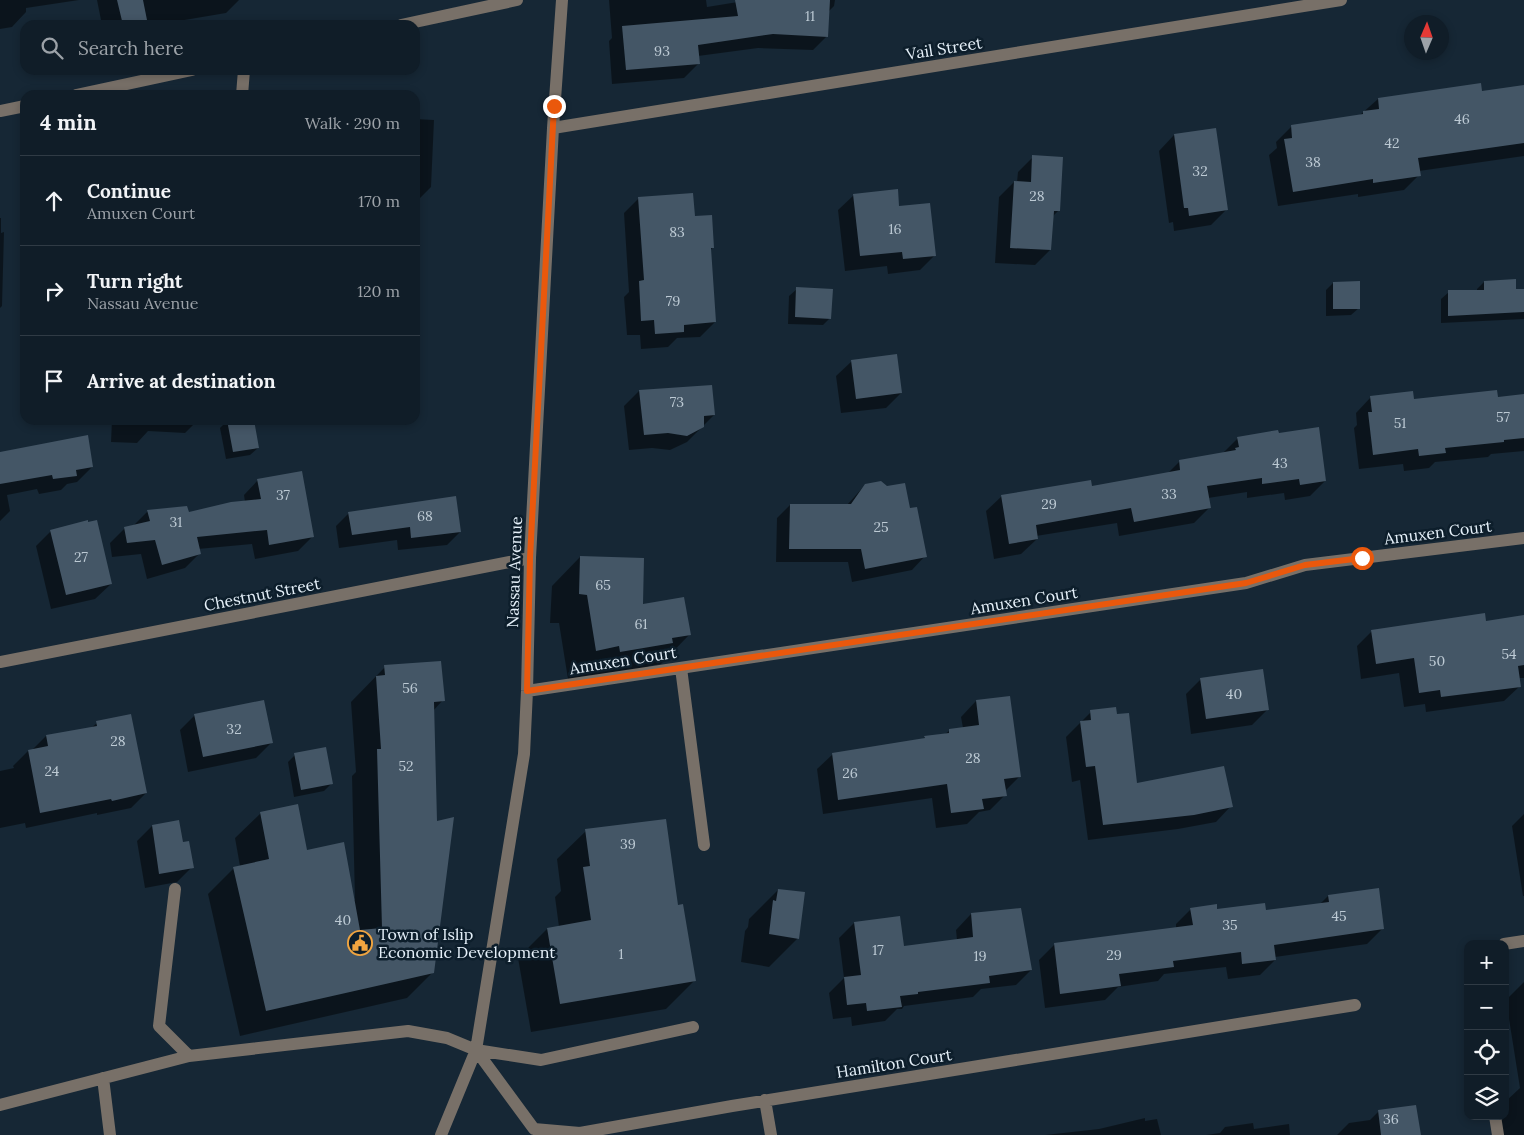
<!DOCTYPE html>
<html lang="en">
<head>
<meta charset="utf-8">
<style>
	body { margin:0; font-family:Lora,serif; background:#1e2a34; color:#f1f3f6 }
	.controls { position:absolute; right:15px; bottom:15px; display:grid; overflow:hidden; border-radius:10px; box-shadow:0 2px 8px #0003 }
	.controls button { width:45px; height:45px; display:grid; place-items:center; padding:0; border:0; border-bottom:1px solid #303b45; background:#101d28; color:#f1f3f6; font:25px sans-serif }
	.compass { position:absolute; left:1404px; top:15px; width:45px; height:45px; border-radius:50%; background:#101d28; box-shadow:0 2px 8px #0003; rotate:2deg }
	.stop { position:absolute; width:15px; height:15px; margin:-11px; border:4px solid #ea580c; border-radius:50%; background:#fff }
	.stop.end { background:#ea580c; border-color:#fff; box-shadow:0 1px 5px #0008 }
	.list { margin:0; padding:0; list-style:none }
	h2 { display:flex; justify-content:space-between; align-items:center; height:65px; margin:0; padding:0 20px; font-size:21px }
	h2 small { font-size:16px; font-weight:400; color:#9ca2a8 }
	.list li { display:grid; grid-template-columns:32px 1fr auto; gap:15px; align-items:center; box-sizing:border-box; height:90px; padding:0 20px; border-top:1px solid #303b45 }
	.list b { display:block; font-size:19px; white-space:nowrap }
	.list p { margin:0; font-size:16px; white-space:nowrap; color:#9ca2a8 }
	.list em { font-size:16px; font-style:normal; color:#9ca2a8 }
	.icon { flex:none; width:28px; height:28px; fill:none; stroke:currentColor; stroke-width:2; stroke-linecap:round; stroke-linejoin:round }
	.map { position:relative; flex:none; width:1524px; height:1135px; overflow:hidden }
	.search { position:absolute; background:#101d28; box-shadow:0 2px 8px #0003; left:20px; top:20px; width:400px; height:55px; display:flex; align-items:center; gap:12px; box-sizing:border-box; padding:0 18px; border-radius:15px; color:#9ca2a8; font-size:19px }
	.panel { position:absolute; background:#101d28; box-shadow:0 2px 8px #0003; left:20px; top:90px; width:400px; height:335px; border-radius:15px }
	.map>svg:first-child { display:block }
	.shadow { fill:#0007 }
	.building { fill:#445666 }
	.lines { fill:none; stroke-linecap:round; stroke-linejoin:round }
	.minor { stroke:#787068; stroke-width:12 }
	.route { stroke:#ea580c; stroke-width:6 }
	.labels { text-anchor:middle; stroke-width:5; stroke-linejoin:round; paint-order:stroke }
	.number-label { font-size:14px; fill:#bdcad4 }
	.street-label { font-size:16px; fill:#e5f0f9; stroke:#0d1e2b }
	.poi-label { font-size:16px; fill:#e5f0f9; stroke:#0d1e2b; text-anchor:start }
</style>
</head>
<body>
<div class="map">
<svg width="1524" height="1135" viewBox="0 0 1524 1135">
	<rect width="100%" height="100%" fill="#162735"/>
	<path class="shadow" d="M0,0H79L26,8V12L12,27L0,29Z
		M97,0H239L226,13L155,25H102Z
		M609,0H706L707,7L750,0H835L834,6L828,12L827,36L813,50L758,48L698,56L699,63L684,78L612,84L609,41L612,38Z
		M1524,86V156L1419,171V175L1404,190L1358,197V194L1278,206L1269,155L1277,148L1276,142L1291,127L1360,115L1378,99L1481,92Z
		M415,119L434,120L431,187L416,202H415Z
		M1215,129L1226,210L1211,225L1174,231L1173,222L1169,223L1159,151L1174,135Z
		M1033,157L1059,210L1052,217L1050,250L1035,265L995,263L999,197L1014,182H1017L1018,172Z
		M854,195L898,207L935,255L920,270L888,274L887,266L845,271L838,210Z
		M639,198L693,218L713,247L710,251L715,322L700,337L677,338L668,347L641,349L640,335H627L624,297L629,292L624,213Z
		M0,218H1V233L4,232L2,306L0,308Z
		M1484,282L1515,291H1524V319L1441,323V299L1449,292L1477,291V289Z
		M1333,283L1359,308L1351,315L1326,316V290Z
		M797,289L830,318L823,325L788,324L789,296Z
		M852,361L901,393L886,408L841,413L836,376Z
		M711,387L714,415L687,442L670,450L652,448L629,450L624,406L639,391Z
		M1524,396V451L1491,454L1488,457L1435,462L1429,468L1404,471L1403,464L1359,469L1354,428L1357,425L1356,413L1371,397L1413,401L1497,398Z
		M112,420H198L185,433L148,431L137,443L111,442Z
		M228,420H253L258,448L250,455L226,459L220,428Z
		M1277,434L1325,481L1310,496L1285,500L1284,493L1247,498V492L1208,498L1209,508L1194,523L1119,536L1117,523L1036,536L1037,539L1021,554L994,559L986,511L1002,496L1091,487L1167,474L1179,462L1223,453L1238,438Z
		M0,453L92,467L77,482L67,484L61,490L39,494L37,489L7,495L10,511L0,521Z
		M258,480L312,537L298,551L255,559L252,544L198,549L199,554L185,568L147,579L141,554L112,557L110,543L125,528L134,525L148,511L188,514L245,502L244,495Z
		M865,485L925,556L912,570L852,582L848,562H776L777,518L790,505H847Z
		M349,513L460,532L447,545L398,550L397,540L339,548L336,526Z
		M51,531L111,584L95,599L51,609L36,546Z
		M580,557L642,605L689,635L661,664L649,666L643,672L592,680L591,675L568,679L559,623H550L552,586Z
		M1524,616V678H1518L1520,686L1504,701L1426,712L1425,704L1404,707L1399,673L1361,679L1357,646L1372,631L1485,622Z
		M385,667L443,700L433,711V972L407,998L240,1036L208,894L234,868L240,866L235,838L261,813L306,852L353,900H355L352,776L356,772L351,702Z
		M1201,679L1267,710L1252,725L1191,734L1186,694Z
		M976,701L1020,776L1005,791V795L990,810L979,812L967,824L936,828L932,798L823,814L817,769L833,754L923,739L925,737L945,734L949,731L963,728L961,717Z
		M1091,712L1136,784L1231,806L1216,822L1178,829L1088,840L1080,780L1072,782L1066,737Z
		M195,715L271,743L256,758L188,772L180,730Z
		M97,723L146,793L131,808L97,815V813L26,828L25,823L0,828V771L14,768L13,766L28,751L32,750L46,736L91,728Z
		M295,755L331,784L324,791L294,797L288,762Z
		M1524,814V896H1523L1512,826Z
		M152,826L182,844L192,867L177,882L145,888L137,841Z
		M586,831L677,907L695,980L666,1009L531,1032L518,958L547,929L559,927L555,897L561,891L557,859Z
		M778,890L798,938L769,967L741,962L745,931L748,927L749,919Z
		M1328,896L1382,929L1367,944L1275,957V960L1260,975L1228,979L1226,967L1164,974L1158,981L1118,987L1105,1000L1045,1008L1039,960L1054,945L1176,928V924L1191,909L1265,912L1320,904Z
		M1020,909L1031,970L1016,985L981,989L973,997L904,1006L902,1009H897L885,1021L852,1026L851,1017L833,1019L829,993L844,978L839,938L854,923L903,947L957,940L956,930L971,914Z
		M1524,982V1135H1499L1497,1116H1505V1102L1520,1088L1506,1000Z
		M1379,1111L1419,1135H1337L1349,1123L1370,1120Z
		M1145,1118V1121L1157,1119L1161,1135H1045L1099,1129Z
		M1253,1123L1254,1129L1289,1124L1290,1135H1206L1220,1133L1225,1127Z"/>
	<path class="building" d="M117,0H143L148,25H123Z
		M735,0H830L828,37L773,34L698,45L700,64L626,70L622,26L738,16Z
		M1481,83L1482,91L1524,85V143L1418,158L1421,176L1373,183V179L1293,192L1284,139L1292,138L1291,125L1363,114V111L1379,109L1378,98Z
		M1216,128L1228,210L1189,216L1188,208H1184L1174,134Z
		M1032,155L1063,157L1060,211H1054L1051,250L1010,248L1014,181L1031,182Z
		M898,189L899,206L930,203L936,256L903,259L902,252L860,256L853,194Z
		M693,193L695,216L712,215L714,248H711L716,322L684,325V332L655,334L654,320L641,321L639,281L644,280L638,197Z
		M1516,279V289H1524V312L1448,316V290H1484V281Z
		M1360,281V309H1333V282Z
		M796,287L833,289L831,319L795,317Z
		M897,354L902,393L856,399L851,360Z
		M712,385L715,415L704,416V427L687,436L668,433L644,435L639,390Z
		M1497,390L1498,397L1524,394V438L1504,440V442L1445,448L1446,453L1419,456L1418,449L1373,455L1368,412H1372L1370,396L1413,391L1414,399Z
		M227,420H254L259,448L233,452Z
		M1319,427L1326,481L1300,485L1299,479L1262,484V478L1207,486L1211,508L1134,522L1131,508L1036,525L1038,539L1009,544L1001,495L1091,480L1092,486L1180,470L1179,460L1236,450L1235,448L1239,447L1237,437L1278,430L1279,433Z
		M88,435L93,467L76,470L77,476L53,479L52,475L0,484V452Z
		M302,471L314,537L269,545L267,530L197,537L201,554L162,565L155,540L127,543L124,527L150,521L147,510L187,506L189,512L231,502L261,499L257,479Z
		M881,481L887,486L905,483L910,508L917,507L927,557L865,569L861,549H789L790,504H851L865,484Z
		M456,496L461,532L411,538L410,527L352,535L348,512Z
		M88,520V522L97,520L112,584L66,595L50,530Z
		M580,556L644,558L643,604L684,597L691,635L672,638L673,643L620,652L619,646L596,651L587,595L579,594Z
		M1485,613L1486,621L1524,615V665L1518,666L1521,687L1441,697L1440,690L1419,693L1414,658L1376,664L1371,630Z
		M441,661L445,701L434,702L437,821L454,817L434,973L266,1011L233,867L269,859L260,812L298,804L307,850L344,842L360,930L382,928L377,749H381L376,676L385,675L384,665Z
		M1263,669L1269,710L1206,719L1200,678Z
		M1010,696L1021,777L1004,779L1007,796L982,799L984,809L951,813L947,784L838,800L832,753L925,738L924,736L949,733V729L979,725L976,700Z
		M264,700L273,743L203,757L194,714Z
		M1116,707L1117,714L1129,713L1137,783L1224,766L1233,807L1194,815L1103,825L1095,766L1086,767L1080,721L1091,720L1090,710Z
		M131,714L147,793L112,801L111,799L40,813L28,750L48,746L46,735L97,726L96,721Z
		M326,747L333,784L301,790L294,753Z
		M666,819L678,905L683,904L696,981L560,1004L547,928L591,920L583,867L590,866L585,829Z
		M179,820L183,842L189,841L194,868L159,874L152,825Z
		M1379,888L1384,929L1274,945L1276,960L1242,964L1241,952L1173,961L1174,967L1119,974L1121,986L1060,994L1054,943L1193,925L1190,908L1217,904V909L1265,903L1266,910L1329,902L1328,895Z
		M778,889L805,892L799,939L769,934L773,900L776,901Z
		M1021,908L1032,970L989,976L990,983L918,992V994L900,996L902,1007L867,1011L866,1003L847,1005L844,977L861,975L854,922L900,916L904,946L973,937L971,913Z
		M1416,1105L1421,1135H1381L1378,1110Z"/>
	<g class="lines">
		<path class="minor" d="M401,25L517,0
			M76,95L192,70
			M242,95L244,70
			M0,111L25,106
			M553,128L1341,0
			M0,662L530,558
			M681,668L704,845
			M527,691L1246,583L1305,565L1524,538
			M175,889L159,1026L189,1056L408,1031L447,1038L476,1050L541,1060L693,1027
			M1504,944L1524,941
			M476,1050L534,1129L580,1133L732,1106L1355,1005
			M103,1078L110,1135
			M765,1100L771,1135
			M0,1105L189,1056
			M1495,1116L1498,1135
			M441,1135L476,1050L524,754L527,691L530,558L553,128L562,0"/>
	</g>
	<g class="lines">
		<path class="route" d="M554,106L530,558L527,691L1246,583L1305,565L1362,558"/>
	</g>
	<defs>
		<symbol id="civic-ring" viewBox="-11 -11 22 22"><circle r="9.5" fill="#0d1e2b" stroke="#f1a540" stroke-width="1.5"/><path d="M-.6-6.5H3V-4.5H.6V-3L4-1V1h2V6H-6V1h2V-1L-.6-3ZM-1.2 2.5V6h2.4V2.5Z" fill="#f1a540"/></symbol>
	</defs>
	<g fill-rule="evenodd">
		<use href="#civic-ring" x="346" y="929" width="28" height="28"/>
	</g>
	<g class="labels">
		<g class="number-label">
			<text x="810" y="21">11</text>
			<text x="662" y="56">93</text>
			<text x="1462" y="124">46</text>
			<text x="1392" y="148">42</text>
			<text x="1313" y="167">38</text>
			<text x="1200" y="176">32</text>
			<text x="1037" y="201">28</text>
			<text x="895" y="234">16</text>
			<text x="677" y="237">83</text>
			<text x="673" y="306">79</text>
			<text x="677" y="407">73</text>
			<text x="1503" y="422">57</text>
			<text x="1400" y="428">51</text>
			<text x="1280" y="468">43</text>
			<text x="1169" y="499">33</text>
			<text x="283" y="500">37</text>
			<text x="1049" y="509">29</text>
			<text x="425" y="521">68</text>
			<text x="176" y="527">31</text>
			<text x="881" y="532">25</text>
			<text x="81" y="562">27</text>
			<text x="603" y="590">65</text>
			<text x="641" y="629">61</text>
			<text x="1509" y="659">54</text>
			<text x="1437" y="666">50</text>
			<text x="410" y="693">56</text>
			<text x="1234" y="699">40</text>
			<text x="234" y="734">32</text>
			<text x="118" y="746">28</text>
			<text x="973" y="763">28</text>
			<text x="406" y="771">52</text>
			<text x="52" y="776">24</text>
			<text x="850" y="778">26</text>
			<text x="628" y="849">39</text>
			<text x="1339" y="921">45</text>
			<text x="343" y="925">40</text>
			<text x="1230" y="930">35</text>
			<text x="878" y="955">17</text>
			<text x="621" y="959">1</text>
			<text x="1114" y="960">29</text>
			<text x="980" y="961">19</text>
			<text x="1391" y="1124">36</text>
		</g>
		<g class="street-label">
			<text transform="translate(944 48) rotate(-9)" y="6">Vail Street</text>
			<text transform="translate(1438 532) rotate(-7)" y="6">Amuxen Court</text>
			<text transform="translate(514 572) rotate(-88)" y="6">Nassau Avenue</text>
			<text transform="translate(262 594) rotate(-11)" y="6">Chestnut Street</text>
			<text transform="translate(1024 600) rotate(-9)" y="6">Amuxen Court</text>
			<text transform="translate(623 660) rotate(-9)" y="6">Amuxen Court</text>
			<text transform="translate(894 1063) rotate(-9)" y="6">Hamilton Court</text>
		</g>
		<g class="poi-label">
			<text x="378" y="940">Town of Islip<tspan x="378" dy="18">Economic Development</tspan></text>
		</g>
	</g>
</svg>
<div class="controls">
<button>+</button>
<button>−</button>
<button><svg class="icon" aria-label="locate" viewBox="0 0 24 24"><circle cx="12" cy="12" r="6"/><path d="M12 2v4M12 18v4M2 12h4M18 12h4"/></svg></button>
<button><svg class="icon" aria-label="layers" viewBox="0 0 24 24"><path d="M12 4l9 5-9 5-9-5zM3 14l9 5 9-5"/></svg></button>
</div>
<svg class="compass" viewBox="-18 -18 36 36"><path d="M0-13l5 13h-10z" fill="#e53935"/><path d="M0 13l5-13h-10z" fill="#9ca2a8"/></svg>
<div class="stop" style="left:1362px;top:558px"></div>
<div class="stop end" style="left:554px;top:106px"></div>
<div class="search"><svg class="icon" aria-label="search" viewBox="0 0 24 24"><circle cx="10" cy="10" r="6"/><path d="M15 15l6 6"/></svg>Search here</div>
<section class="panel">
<h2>4 min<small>Walk · 290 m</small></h2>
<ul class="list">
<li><svg class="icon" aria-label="ahead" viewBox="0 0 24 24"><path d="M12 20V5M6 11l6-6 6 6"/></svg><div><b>Continue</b><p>Amuxen Court</p></div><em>170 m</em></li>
<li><svg class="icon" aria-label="right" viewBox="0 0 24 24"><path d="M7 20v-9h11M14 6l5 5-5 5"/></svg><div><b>Turn right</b><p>Nassau Avenue</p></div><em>120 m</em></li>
<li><svg class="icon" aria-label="arrive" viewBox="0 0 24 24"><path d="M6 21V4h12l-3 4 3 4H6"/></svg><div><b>Arrive at destination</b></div></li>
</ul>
</section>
</div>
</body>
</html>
